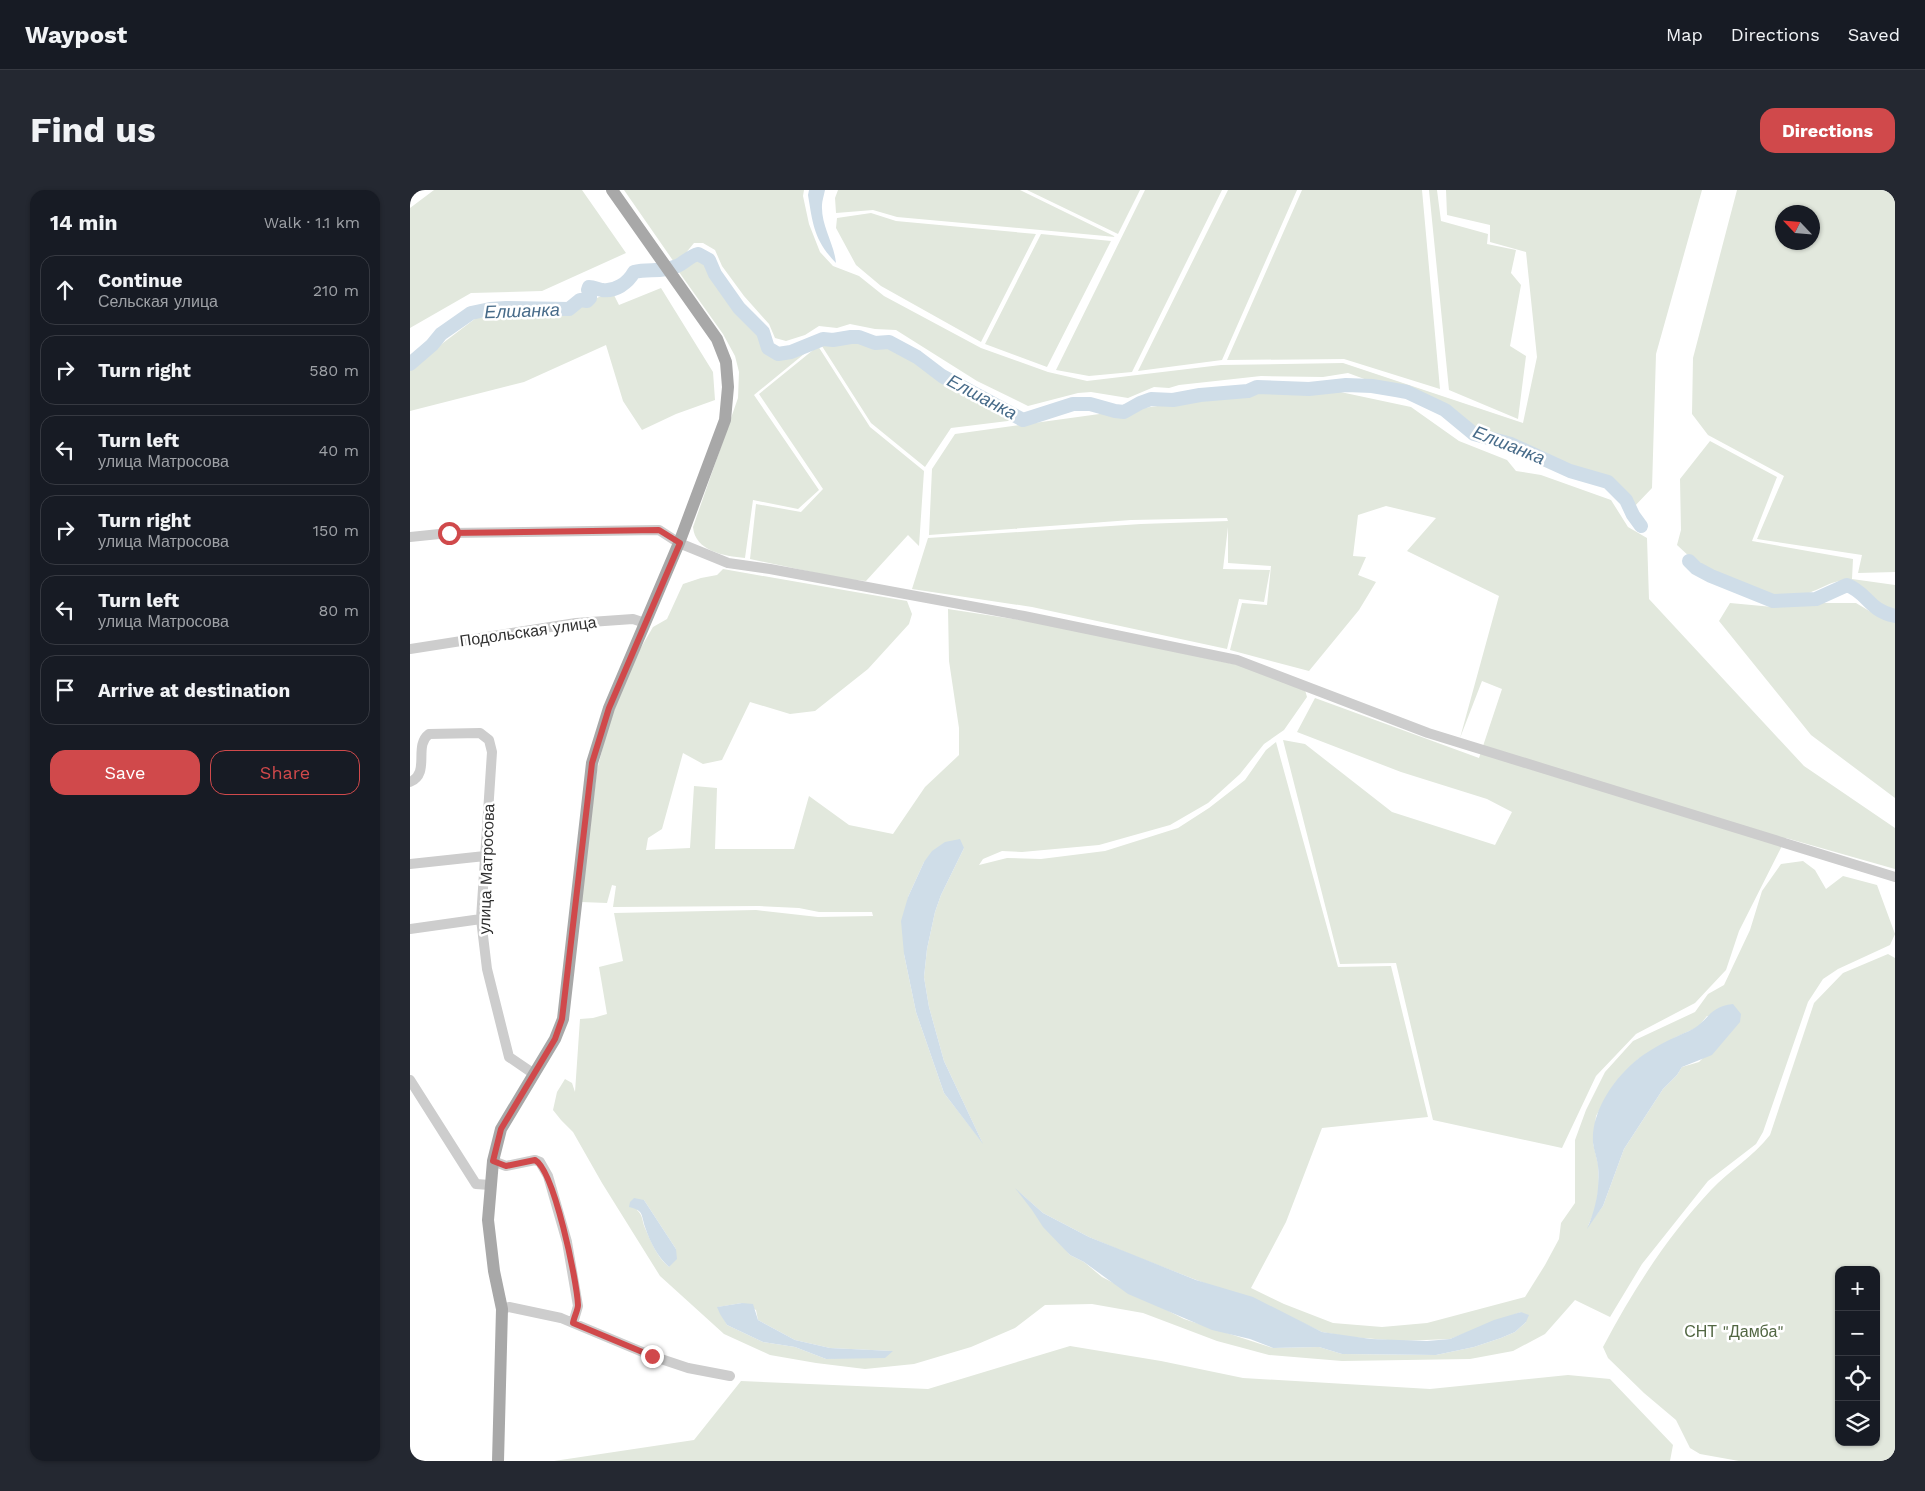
<!DOCTYPE html>
<html lang="en">
<head>
<meta charset="utf-8">
<style>
	body { margin:0; font-family:"Work Sans",sans-serif; background:#242831; color:#f1f3f6 }
	.controls { position:absolute; right:15px; bottom:15px; display:grid; overflow:hidden; border-radius:10px; box-shadow:0 1px 4px #0004 }
	.controls button { width:45px; height:45px; display:grid; place-items:center; padding:0; border:0; border-bottom:1px solid #363941; background:#171b24; color:#f1f3f6; font:25px sans-serif }
	.compass { position:absolute; left:1365px; top:15px; width:45px; height:45px; border-radius:50%; background:#171b24; box-shadow:0 1px 4px #0004; rotate:296deg }
	.stop { position:absolute; width:15px; height:15px; margin:-11px; border:4px solid #d0494b; border-radius:50%; background:#fff }
	.stop.end { background:#d0494b; border-color:#fff; box-shadow:0 1px 5px #0008 }
	.list { margin:0; padding:0; list-style:none }
	h2 { display:flex; justify-content:space-between; align-items:center; height:65px; margin:0; padding:0 20px; font-size:21px }
	h2 small { font-size:16px; font-weight:400; color:#9ea1a6 }
	.list li { display:grid; grid-template-columns:32px 1fr auto; gap:15px; align-items:center; box-sizing:border-box; height:70px; margin:0 10px 10px; padding:0 10px; border:1px solid #363941; border-radius:15px }
	.list b { display:block; font-size:19px; white-space:nowrap }
	.list p { margin:0; font-size:16px; white-space:nowrap; color:#9ea1a6 }
	.list em { font-size:16px; font-style:normal; color:#9ea1a6 }
	.actions { display:flex; gap:10px; padding:15px 20px }
	.actions a { flex:1; padding:11px 0; border:1px solid #d0494b; border-radius:15px; text-align:center; font-size:18px; color:#d0494b }
	.actions .main { background:#d0494b; color:#fff }
	.icon { flex:none; width:28px; height:28px; fill:none; stroke:currentColor; stroke-width:2; stroke-linecap:round; stroke-linejoin:round }
	.map { position:relative; flex:none; width:1485px; height:1271px; overflow:hidden; border-radius:15px }
	header { display:flex; align-items:center; gap:30px; box-sizing:border-box; height:70px; padding:0 25px; background:#171b24; border-bottom:1px solid #363941 }
	header strong { font-size:24px }
	nav { display:flex; gap:28px; margin-inline-start:auto; font-size:18px }
	.intro { display:flex; align-items:center; justify-content:space-between; box-sizing:border-box; height:120px; padding:0 30px }
	h1 { margin:0; font-size:35px }
	.button { padding:12px 22px; border-radius:15px; background:#d0494b; color:#fff; font-size:18px; font-weight:700 }
	main { display:flex; gap:30px; padding:0 30px }
	aside { flex:1; background:#171b24; border-radius:15px; box-shadow:0 1px 4px #0004 }
	.map>svg:first-child { display:block }
	.green { fill:#e2e8dd; fill-rule:evenodd }
	.water { fill:#cfdde8 }
	.lines { fill:none; stroke-linecap:round; stroke-linejoin:round }
	.river { stroke:#cfdde8; stroke-width:14 }
	.minor { stroke:#cdcdcd; stroke-width:10 }
	.major { stroke:#a8a8a8; stroke-width:12 }
	.route { stroke:#d0494b; stroke-width:6 }
	.labels { text-anchor:middle; stroke-width:5; stroke-linejoin:round; paint-order:stroke }
	.street-label { font-size:16px; fill:#303030; stroke:#fff }
	.park-label { font-size:16px; fill:#516642; stroke:#fff }
	.water-label { font-size:18px; font-style:italic; fill:#476b89; stroke:#fff }
</style>
</head>
<body>
<header>
<strong>Waypost</strong>
<nav><a>Map</a><a>Directions</a><a>Saved</a></nav>
</header>
<div class="intro"><h1>Find us</h1><a class="button">Directions</a></div>
<main>
<aside>
<h2>14 min<small>Walk · 1.1 km</small></h2>
<ul class="list">
<li><svg class="icon" aria-label="ahead" viewBox="0 0 24 24"><path d="M12 20V5M6 11l6-6 6 6"/></svg><div><b>Continue</b><p>Сельская улица</p></div><em>210 m</em></li>
<li><svg class="icon" aria-label="right" viewBox="0 0 24 24"><path d="M7 20v-9h11M14 6l5 5-5 5"/></svg><div><b>Turn right</b></div><em>580 m</em></li>
<li><svg class="icon" aria-label="left" viewBox="0 0 24 24"><path d="M17 20v-9H6M10 6l-5 5 5 5"/></svg><div><b>Turn left</b><p>улица Матросова</p></div><em>40 m</em></li>
<li><svg class="icon" aria-label="right" viewBox="0 0 24 24"><path d="M7 20v-9h11M14 6l5 5-5 5"/></svg><div><b>Turn right</b><p>улица Матросова</p></div><em>150 m</em></li>
<li><svg class="icon" aria-label="left" viewBox="0 0 24 24"><path d="M17 20v-9H6M10 6l-5 5 5 5"/></svg><div><b>Turn left</b><p>улица Матросова</p></div><em>80 m</em></li>
<li><svg class="icon" aria-label="arrive" viewBox="0 0 24 24"><path d="M6 21V4h12l-3 4 3 4H6"/></svg><div><b>Arrive at destination</b></div></li>
</ul>
<div class="actions"><a class="main">Save</a><a>Share</a></div>
</aside>
<div class="map">
<svg width="1485" height="1271" viewBox="0 0 1485 1271">
	<rect width="100%" height="100%" fill="#fff"/>
	<path class="green" d="M24,0H172L216,63L132,101L61,103L0,138V18Z
		M214,0H394L393,6L399,34L410,62L423,76L449,86L474,106L571,158L638,182L677,191L811,175L933,173L1113,233L1127,167L1116,62L1080,52V35L1037,25L1036,0H1292L1246,164L1242,298L1222,319L1216,303L1188,283L1139,268L1122,257L1086,243L1066,241L1055,235L1044,224L1032,216L993,196L968,194L938,183L913,187L851,186L769,195L759,198L744,197L718,208L681,202L668,203L618,216L567,191L486,140L465,139L440,134L427,138L409,136L395,145L376,151L365,148L359,134L334,106L312,76L305,60L293,53H284L275,64L264,72Z
		M428,0H610L706,47L487,27L463,20L426,23L425,8Z
		M617,0H730L708,44Z
		M735,0H812L722,182L679,186L646,180Z
		M818,0H887L812,170L728,181Z
		M892,0H1012L1030,199L934,169L817,170Z
		M1019,0H1027L1031,31L1078,44L1077,54L1106,60L1101,83L1111,95L1100,156L1116,166L1108,229L1039,200Z
		M1327,0H1485V382L1448,383L1452,365L1347,349L1374,286L1298,245L1282,224L1283,168ZM1372,22H1402V52H1372Z
		M461,23L486,31L626,44L571,152L471,96L446,75L426,38L427,28Z
		M631,44L701,51L637,177L575,154Z
		M289,60L297,61L307,81L326,110L352,138L356,150L365,159L384,157L406,149L405,155L344,205L409,300L388,319L343,310L335,368C314,366 285,361 283,337L328,208L329,182L325,166L313,144L269,82Z
		M251,98L303,182L305,210L266,224L232,240L213,211L196,155L114,192L0,221V178L66,128L159,121L202,101L209,115Z
		M437,145L483,149L511,165L522,176L615,229L541,238L515,277L461,233L410,153L409,146Z
		M408,156L460,237L514,281L509,356L498,345L456,391L435,389L340,369L346,314L391,322L413,299L349,204Z
		M879,198L921,200L1001,217L1049,251L1097,270L1106,281L1131,285L1201,310L1218,337L1237,348L1239,409L1394,576L1485,638V679L1376,648L1329,741L1316,780L1285,813L1226,844L1186,886L1152,958L1023,930L986,773L930,774L873,550L895,554L982,622L1085,655L1102,622L1077,609L991,582L887,542L905,508L1069,568L1092,499L1072,491L1050,548L1089,406L997,361L1026,328L976,316L948,325L943,366L956,367L948,385L966,392L949,420L899,481L820,460L832,413L857,415L861,376L818,373V337L813,379L860,380L854,412L829,409L817,459L622,417L502,399L518,348L731,334L818,331L817,328L721,330L519,345L522,279L545,244Z
		M1300,251L1367,287L1342,351L1443,369L1442,389L1485,395V420C1459,418 1451,393 1433,391C1421,390 1403,404 1390,405C1364,409 1358,404 1335,394C1323,389 1311,387 1299,381C1287,375 1277,364 1267,355L1271,340L1270,289Z
		M313,379L497,411L502,424L499,434L458,479L405,521L380,524L340,512L312,570L293,574L273,563L252,639L238,648L236,660L280,658L284,596L307,598L305,659H384L399,606L439,635L483,644L515,597L549,565V538L539,471L538,419L636,434L828,475L895,500L897,507L874,540L854,554L830,584L798,613L760,635L689,655L612,662L592,661L573,669L569,675L597,668L631,669L695,661L768,638L799,618L835,590L856,560L866,552L928,777L981,776L1018,927L912,938L876,1032L841,1098L874,1114L923,1133L972,1137L1017,1133L1115,1107L1135,1075L1149,1049L1151,1033L1165,1013V950L1176,920L1195,882L1223,851L1285,822L1298,804L1314,795L1340,740L1352,701L1371,674L1393,671L1405,680L1416,699L1433,686L1467,695L1485,744L1480,755L1428,779L1413,789L1398,812L1353,942L1346,954L1298,991L1232,1074L1200,1127L1165,1110L1135,1144L1103,1161L1060,1169L932,1171L859,1165L807,1151L733,1123L682,1114L635,1115L605,1138L561,1157L504,1174L455,1179L406,1173L360,1165L314,1144L250,1086L192,993L163,942L151,930L143,920L147,902L155,889L162,893L165,902L170,829L183,828L197,824L189,777L213,771L204,723L346,720L408,727L463,726L462,722H409L389,718L349,716L203,717L206,696L202,695L197,713L171,712L187,580L200,530L229,461L243,437L257,429L273,394L291,388L307,385ZM554,658L531,705L525,722L517,759L514,787L519,817L534,871L572,952L534,903L506,822L494,764L498,707L514,672ZM1297,826L1329,832L1289,872L1272,877L1267,885L1253,899L1214,959L1193,1016L1178,1036L1185,1020L1189,996L1188,974L1183,953L1186,926L1198,905L1211,887L1228,869L1266,847L1288,837ZM608,1001L633,1023L679,1047L722,1065L874,1124L912,1142L940,1147L991,1151L1040,1149L1111,1122L1116,1132L1105,1142L1091,1148L1064,1157L1026,1165L932,1164L909,1157L863,1158L774,1129L692,1087L674,1072L660,1065ZM234,1010L266,1059L259,1077C247,1067 241,1052 235,1038C232,1031 233,1025 227,1020ZM332,1113L346,1120L348,1130L385,1150L420,1158L482,1161L416,1169L385,1157L353,1152L317,1135L308,1117Z
		M1320,413L1363,417L1401,413H1446L1466,425L1485,429V608L1401,545L1309,431Z
		M1478,764L1485,768V1271H1329L1290,1264L1280,1258L1266,1230L1234,1203L1198,1168L1193,1157C1223,1100 1257,1047 1301,1000C1320,980 1343,967 1360,945L1404,813L1433,783ZM1429,1080H1466V1252H1429Z
		M660,1156L751,1171L833,1188L1020,1199L1158,1185L1200,1189L1263,1255L1260,1271H144L284,1250L331,1191L518,1199Z"/>
	<path class="water" d="M399,0H415C414,5 412,11 412,15C411,36 424,53 426,73C404,50 403,35 398,5Z
		M550,649L554,658L531,705L525,722L517,759L514,787L519,817L534,871L573,954L534,903L506,822L494,764L491,731L498,707L514,672L522,661L535,652Z
		M1323,814L1331,824L1330,832L1302,865L1272,877L1267,885L1253,899L1214,959L1193,1016L1177,1039C1186,1018 1190,999 1188,976C1187,968 1184,961 1183,953C1181,921 1204,888 1229,868C1244,857 1262,848 1279,841C1299,832 1297,817 1323,814Z
		M605,998L633,1023L679,1047L786,1090L843,1107L912,1142L961,1149L1017,1151L1040,1149L1084,1130L1111,1122L1119,1125L1116,1132L1105,1142L1091,1148L1064,1157L1026,1165L932,1164L909,1157L863,1158L840,1149L802,1140L718,1104L674,1072L660,1065L633,1037L622,1020Z
		M224,1008L234,1010L266,1059L267,1069L259,1077C247,1066 240,1052 235,1037C233,1032 233,1026 230,1022C227,1019 223,1018 219,1017L220,1012Z
		M332,1113L343,1114L348,1130L385,1150L420,1158L483,1161L475,1168L416,1169L385,1157L353,1152L317,1135L310,1124L307,1117Z"/>
	<g class="lines">
		<path class="river" d="M0,174L22,155L31,144L61,123L80,119L96,118L159,119L170,110L177,111L180,108V105L178,100L179,97C184,97 187,99 192,100C205,102 218,93 224,82C238,78 251,83 267,76C274,73 280,66 288,64L299,70L305,84L329,118L353,142L358,158L368,164L381,162L413,149L423,150L441,147H449L465,153L479,152L507,167L532,186L613,230L663,214H680L705,221L714,222L730,213L741,209L763,210L790,205L838,201L847,197L899,199L936,195L962,196L986,200L997,202L1035,220L1064,244L1101,254L1160,281L1198,292L1216,310L1223,325L1231,336
			M1279,371L1286,378L1301,386L1363,411L1406,409L1437,395C1458,403 1458,420 1485,426"/>
		<path class="minor" d="M0,347L39,343L249,340L269,353L318,373L360,379L614,426L827,470L1018,543L1485,687
			M0,459L166,433L223,429L235,433
			M0,592C21,583 3,556 19,544L70,543L79,550L82,562L71,729L77,779L99,867L124,884
			M0,674L75,666
			M0,739L71,729
			M0,890L66,994L80,995
			M83,971L96,976L125,970L130,972L138,986L157,1052L168,1116L163,1133
			M92,1119L99,1117L151,1128L242,1166L278,1178L320,1186"/>
		<path class="major" d="M88,1271L92,1119L84,1081L78,1030L83,971L91,939L145,849L153,829L182,573L199,518L269,353L315,230L318,197L316,172L307,149L202,0"/>
	</g>
	<g class="lines">
		<path class="route" d="M39,343L249,340L270,353L199,518L182,573L152,829L145,849L91,939L83,971L96,976L125,970C144,980 167,1091 168,1115C168,1120 164,1127 163,1133L242,1166"/>
	</g>
	<g class="labels">
		<g class="street-label">
			<text transform="translate(118 441) rotate(-8)" y="6">Подольская улица</text>
			<text transform="translate(76 679) rotate(-88)" y="6">улица Матросова</text>
		</g>
		<g class="park-label">
			<text x="1324" y="1147">СНТ "Дамба"</text>
		</g>
		<g class="water-label">
			<text transform="translate(112 121) rotate(-2)" y="6">Елшанка</text>
			<text transform="translate(572 207) rotate(28)" y="6">Елшанка</text>
			<text transform="translate(1099 255) rotate(22)" y="6">Елшанка</text>
		</g>
	</g>
</svg>
<div class="controls">
<button>+</button>
<button>−</button>
<button><svg class="icon" aria-label="locate" viewBox="0 0 24 24"><circle cx="12" cy="12" r="6"/><path d="M12 2v4M12 18v4M2 12h4M18 12h4"/></svg></button>
<button><svg class="icon" aria-label="layers" viewBox="0 0 24 24"><path d="M12 4l9 5-9 5-9-5zM3 14l9 5 9-5"/></svg></button>
</div>
<svg class="compass" viewBox="-18 -18 36 36"><path d="M0-13l5 13h-10z" fill="#e53935"/><path d="M0 13l5-13h-10z" fill="#9ea1a6"/></svg>
<div class="stop" style="left:39px;top:343px"></div>
<div class="stop end" style="left:242px;top:1166px"></div>
</div>
</main>
</body>
</html>
